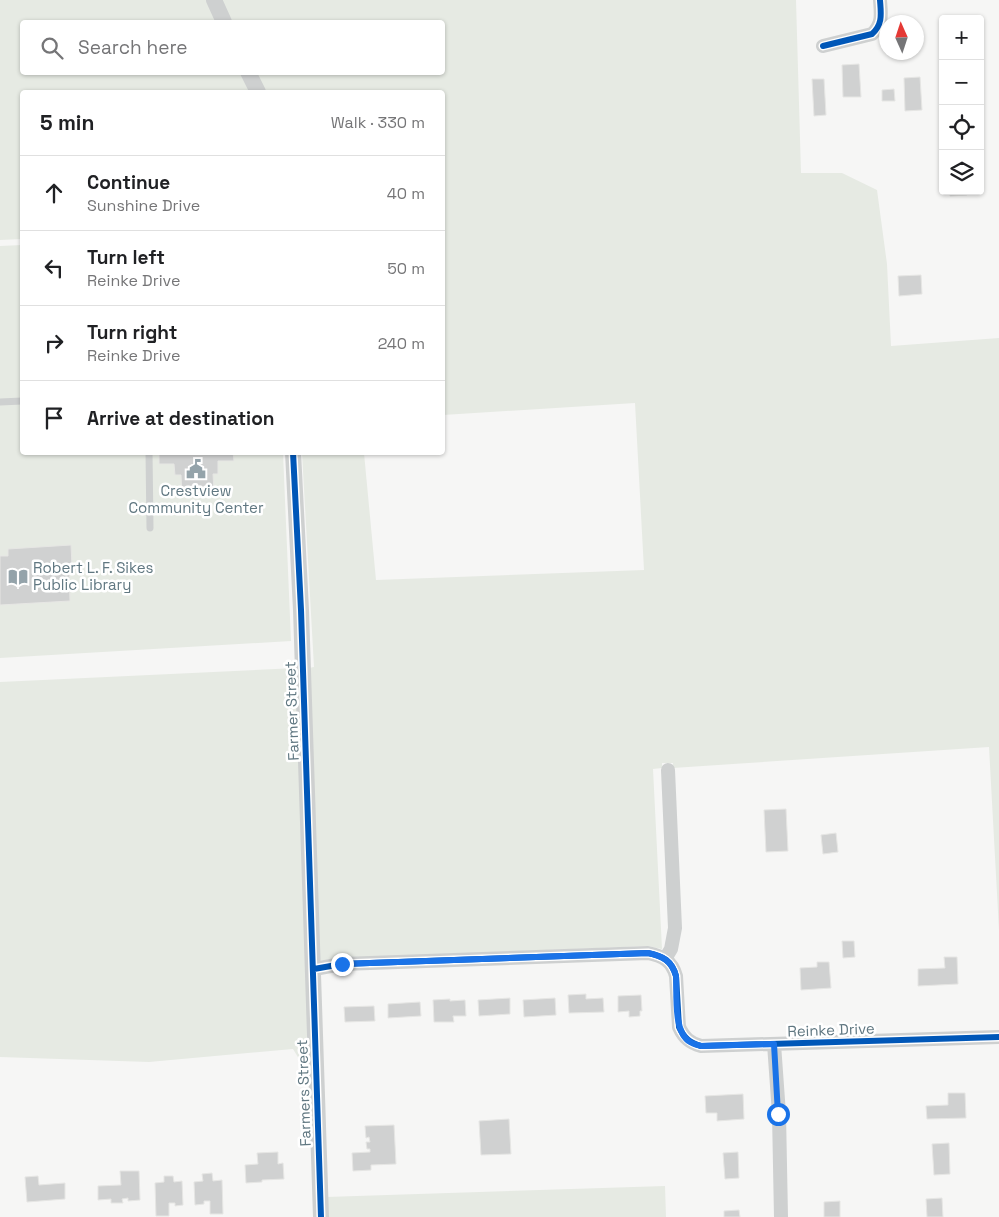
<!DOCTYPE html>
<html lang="en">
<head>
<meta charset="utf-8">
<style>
	body { margin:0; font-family:"Space Grotesk",sans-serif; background:#f2f2f2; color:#202124 }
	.controls { position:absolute; right:15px; top:15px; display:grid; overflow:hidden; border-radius:5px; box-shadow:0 1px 4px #0004 }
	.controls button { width:45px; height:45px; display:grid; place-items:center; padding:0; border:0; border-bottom:1px solid #e0e0e0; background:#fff; color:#202124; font:25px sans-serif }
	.compass { position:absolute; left:879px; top:15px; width:45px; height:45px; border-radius:50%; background:#fff; box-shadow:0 1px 4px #0004; rotate:357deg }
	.stop { position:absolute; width:15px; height:15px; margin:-11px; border:4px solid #1a73e8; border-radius:50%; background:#fff }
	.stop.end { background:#1a73e8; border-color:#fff; box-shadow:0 1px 5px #0008 }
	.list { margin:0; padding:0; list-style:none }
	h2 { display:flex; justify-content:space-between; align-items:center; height:65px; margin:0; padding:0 20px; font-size:21px }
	h2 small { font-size:16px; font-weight:400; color:#757577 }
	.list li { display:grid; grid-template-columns:32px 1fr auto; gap:15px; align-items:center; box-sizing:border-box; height:75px; padding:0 20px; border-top:1px solid #e0e0e0 }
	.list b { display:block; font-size:19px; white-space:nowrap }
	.list p { margin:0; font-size:16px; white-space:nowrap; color:#757577 }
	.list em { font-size:16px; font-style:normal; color:#757577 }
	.icon { flex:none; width:28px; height:28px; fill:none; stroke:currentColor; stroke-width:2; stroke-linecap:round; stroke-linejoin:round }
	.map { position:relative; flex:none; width:999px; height:1217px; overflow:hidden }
	.search { position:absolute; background:#fff; box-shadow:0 1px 4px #0004; left:20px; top:20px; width:425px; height:55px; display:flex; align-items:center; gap:12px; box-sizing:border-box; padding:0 18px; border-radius:5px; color:#757577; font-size:19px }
	.panel { position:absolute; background:#fff; box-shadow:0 1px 4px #0004; left:20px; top:90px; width:425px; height:365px; border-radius:5px }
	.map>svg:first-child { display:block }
	.green { fill:#e6eae3 }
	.building { fill:#d0d1d1; stroke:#e6e6e4 }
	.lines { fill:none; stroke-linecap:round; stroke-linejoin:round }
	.service { stroke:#ced0d0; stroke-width:7 }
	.minor { stroke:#ced0d0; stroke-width:14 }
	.tertiary { stroke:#ced0d0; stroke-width:16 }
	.cycleway-casing { stroke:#fff; stroke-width:9 }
	.cycleway { stroke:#0057b8; stroke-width:6 }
	.route { stroke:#1a73e8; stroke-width:6 }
	.labels { text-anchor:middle; stroke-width:5; stroke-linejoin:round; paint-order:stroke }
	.poi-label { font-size:15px; fill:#607781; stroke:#fff }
	.street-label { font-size:15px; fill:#607781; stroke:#fff }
</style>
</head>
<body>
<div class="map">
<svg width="999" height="1217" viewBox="0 0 999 1217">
	<rect width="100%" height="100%" fill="#f6f6f5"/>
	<path class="green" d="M0,0H208L218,22H22V72L241,73L251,92H22V239L0,240Z
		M221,0H796L801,173H842L877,190L887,264L891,346L999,338V930L989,747L673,768V763H662V768L653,769L662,949L648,946L341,958L319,961L309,668L314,667L302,453H364L376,580L644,570L635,403L443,415L442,92H265L254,73L442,72V22H230Z
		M22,245V452L283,453L291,641L0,658V246Z
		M297,668L310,1072H307L293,1049L149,1062L0,1057V682Z
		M665,1186L666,1217H327L326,1197Z"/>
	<path class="building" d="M859,64L861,97H843L842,65Z
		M920,77L922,110L905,111L904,78Z
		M812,79H824L826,115L814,116Z
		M894,89L895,101H882V90Z
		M950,191H967V195L950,196Z
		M921,275L922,294L899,296L898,276Z
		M159,452H233L234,461H218V474H213L214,492L182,494L181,475H175L174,464H159Z
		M71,545L72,566H69L70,601L0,605V556H8V549Z
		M786,809L788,851L766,852L764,810Z
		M836,833L838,852L823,854L821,835Z
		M842,941H854L855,957L843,958Z
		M944,957H957L958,984L918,986V969L945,968Z
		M817,962H829L831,988L801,990L800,968L817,967Z
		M586,994V999L603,998L604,1012L569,1013L568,995Z
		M641,995L642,1011H640V1016L629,1017V1011L618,1012V996Z
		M510,998V1014L479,1016L478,1000Z
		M555,998L556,1015L524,1017L523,1000Z
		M450,999V1001L465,1000L466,1016H453L454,1022H434L433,1000Z
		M420,1002L421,1016L388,1018V1004Z
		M374,1006L375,1021L345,1022L344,1007Z
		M948,1093H965L966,1118L927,1119L926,1106L948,1105Z
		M743,1094L744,1119L717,1121V1113H706L705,1096Z
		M509,1119L511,1154L481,1155L479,1121Z
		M394,1125L396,1164L371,1165V1170L353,1171L352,1153L370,1152V1149H367L366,1142H370L369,1137L366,1138L365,1126Z
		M949,1143L950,1174L934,1175L932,1144Z
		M278,1152V1164L283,1163L284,1179L262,1180V1182L246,1183L245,1165L258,1164L257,1153Z
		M738,1152L739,1178L725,1179L723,1153Z
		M120,1171H139L140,1200L128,1201V1198L122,1199L123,1203H111V1199L98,1200V1186L121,1185Z
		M212,1173L213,1181L222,1180L223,1214H210V1201H204V1204L195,1205L194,1182L203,1181L202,1174Z
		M38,1176L39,1185L65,1183V1199L27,1202L25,1177Z
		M164,1176H173L174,1182L182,1181L183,1205L175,1206V1203H169V1216H156L155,1183L164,1182Z
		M942,1198L943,1217H927L926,1199Z
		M840,1201V1217H824V1202Z
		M739,1210L740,1217H724V1211Z"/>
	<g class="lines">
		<path class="service" d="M0,402L22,401
			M149,452L150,528"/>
		<path class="minor" d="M823,46L872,34C883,24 881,14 880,0
			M665,959L671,949L675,928L668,770
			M314,969L342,964L648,953C663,956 672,961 676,976L679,1027C684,1038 690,1043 701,1046L999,1037
			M774,1044L779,1114L781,1217"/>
		<path class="tertiary" d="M214,0L224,22
			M248,72L258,92
			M293,452L301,610L321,1217"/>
		<defs>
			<path id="cycleway" d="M823,46L872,34C883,24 881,14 880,0
				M293,452L301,610L321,1217
				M314,969L342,964L648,953C663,956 672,961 676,976L679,1027C684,1038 690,1043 701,1046L999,1037"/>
		</defs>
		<use href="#cycleway" class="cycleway-casing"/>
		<use href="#cycleway" class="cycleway"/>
	</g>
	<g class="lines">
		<path class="route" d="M342,964L648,953C663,956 672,961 676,976C677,994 673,1032 690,1042C693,1044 698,1045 701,1046L774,1044L778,1114"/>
	</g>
	<defs>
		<symbol id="civic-bare" viewBox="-9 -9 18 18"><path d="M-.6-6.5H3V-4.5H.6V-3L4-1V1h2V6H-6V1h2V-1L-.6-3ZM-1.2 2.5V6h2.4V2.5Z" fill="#94a3aa" stroke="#fff" stroke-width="2.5" paint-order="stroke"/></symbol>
		<symbol id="library-bare" viewBox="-9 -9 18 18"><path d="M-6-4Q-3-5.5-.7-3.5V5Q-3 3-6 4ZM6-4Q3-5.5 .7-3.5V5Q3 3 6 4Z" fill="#94a3aa" stroke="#fff" stroke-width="2.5" paint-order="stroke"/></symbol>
	</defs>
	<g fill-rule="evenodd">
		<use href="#civic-bare" x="182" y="455" width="28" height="28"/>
		<use href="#library-bare" x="4" y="563" width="28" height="28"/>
	</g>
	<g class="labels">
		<g class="poi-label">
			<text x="196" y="496">Crestview<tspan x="196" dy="17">Community Center</tspan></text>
			<text x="33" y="573" text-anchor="start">Robert L. F. Sikes<tspan x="33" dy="17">Public Library</tspan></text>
		</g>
		<g class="street-label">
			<text transform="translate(292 711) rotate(-92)" y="5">Farmer Street</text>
			<text transform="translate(831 1030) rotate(-2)" y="5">Reinke Drive</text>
			<text transform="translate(304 1093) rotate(-92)" y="5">Farmers Street</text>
		</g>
	</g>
</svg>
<div class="controls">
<button>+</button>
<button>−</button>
<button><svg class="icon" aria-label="locate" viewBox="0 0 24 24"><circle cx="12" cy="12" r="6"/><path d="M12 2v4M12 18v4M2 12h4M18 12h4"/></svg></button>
<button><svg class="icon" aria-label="layers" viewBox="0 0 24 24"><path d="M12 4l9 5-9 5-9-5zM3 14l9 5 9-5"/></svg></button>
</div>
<svg class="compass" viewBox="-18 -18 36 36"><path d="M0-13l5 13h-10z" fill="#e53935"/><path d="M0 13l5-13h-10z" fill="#757577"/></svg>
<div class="stop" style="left:778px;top:1114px"></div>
<div class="stop end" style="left:342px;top:964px"></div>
<div class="search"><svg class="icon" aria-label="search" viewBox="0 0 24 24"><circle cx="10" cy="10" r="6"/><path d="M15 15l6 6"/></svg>Search here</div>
<section class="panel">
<h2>5 min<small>Walk · 330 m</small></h2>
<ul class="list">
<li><svg class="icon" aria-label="ahead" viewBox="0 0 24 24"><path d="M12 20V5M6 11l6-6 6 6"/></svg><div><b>Continue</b><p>Sunshine Drive</p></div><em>40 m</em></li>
<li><svg class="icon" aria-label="left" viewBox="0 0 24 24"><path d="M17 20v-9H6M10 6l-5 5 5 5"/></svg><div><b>Turn left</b><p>Reinke Drive</p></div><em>50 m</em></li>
<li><svg class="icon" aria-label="right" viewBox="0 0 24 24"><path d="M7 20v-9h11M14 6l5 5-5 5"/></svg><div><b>Turn right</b><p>Reinke Drive</p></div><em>240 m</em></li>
<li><svg class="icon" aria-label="arrive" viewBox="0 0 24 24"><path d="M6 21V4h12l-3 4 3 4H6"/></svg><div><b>Arrive at destination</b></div></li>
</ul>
</section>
</div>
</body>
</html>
